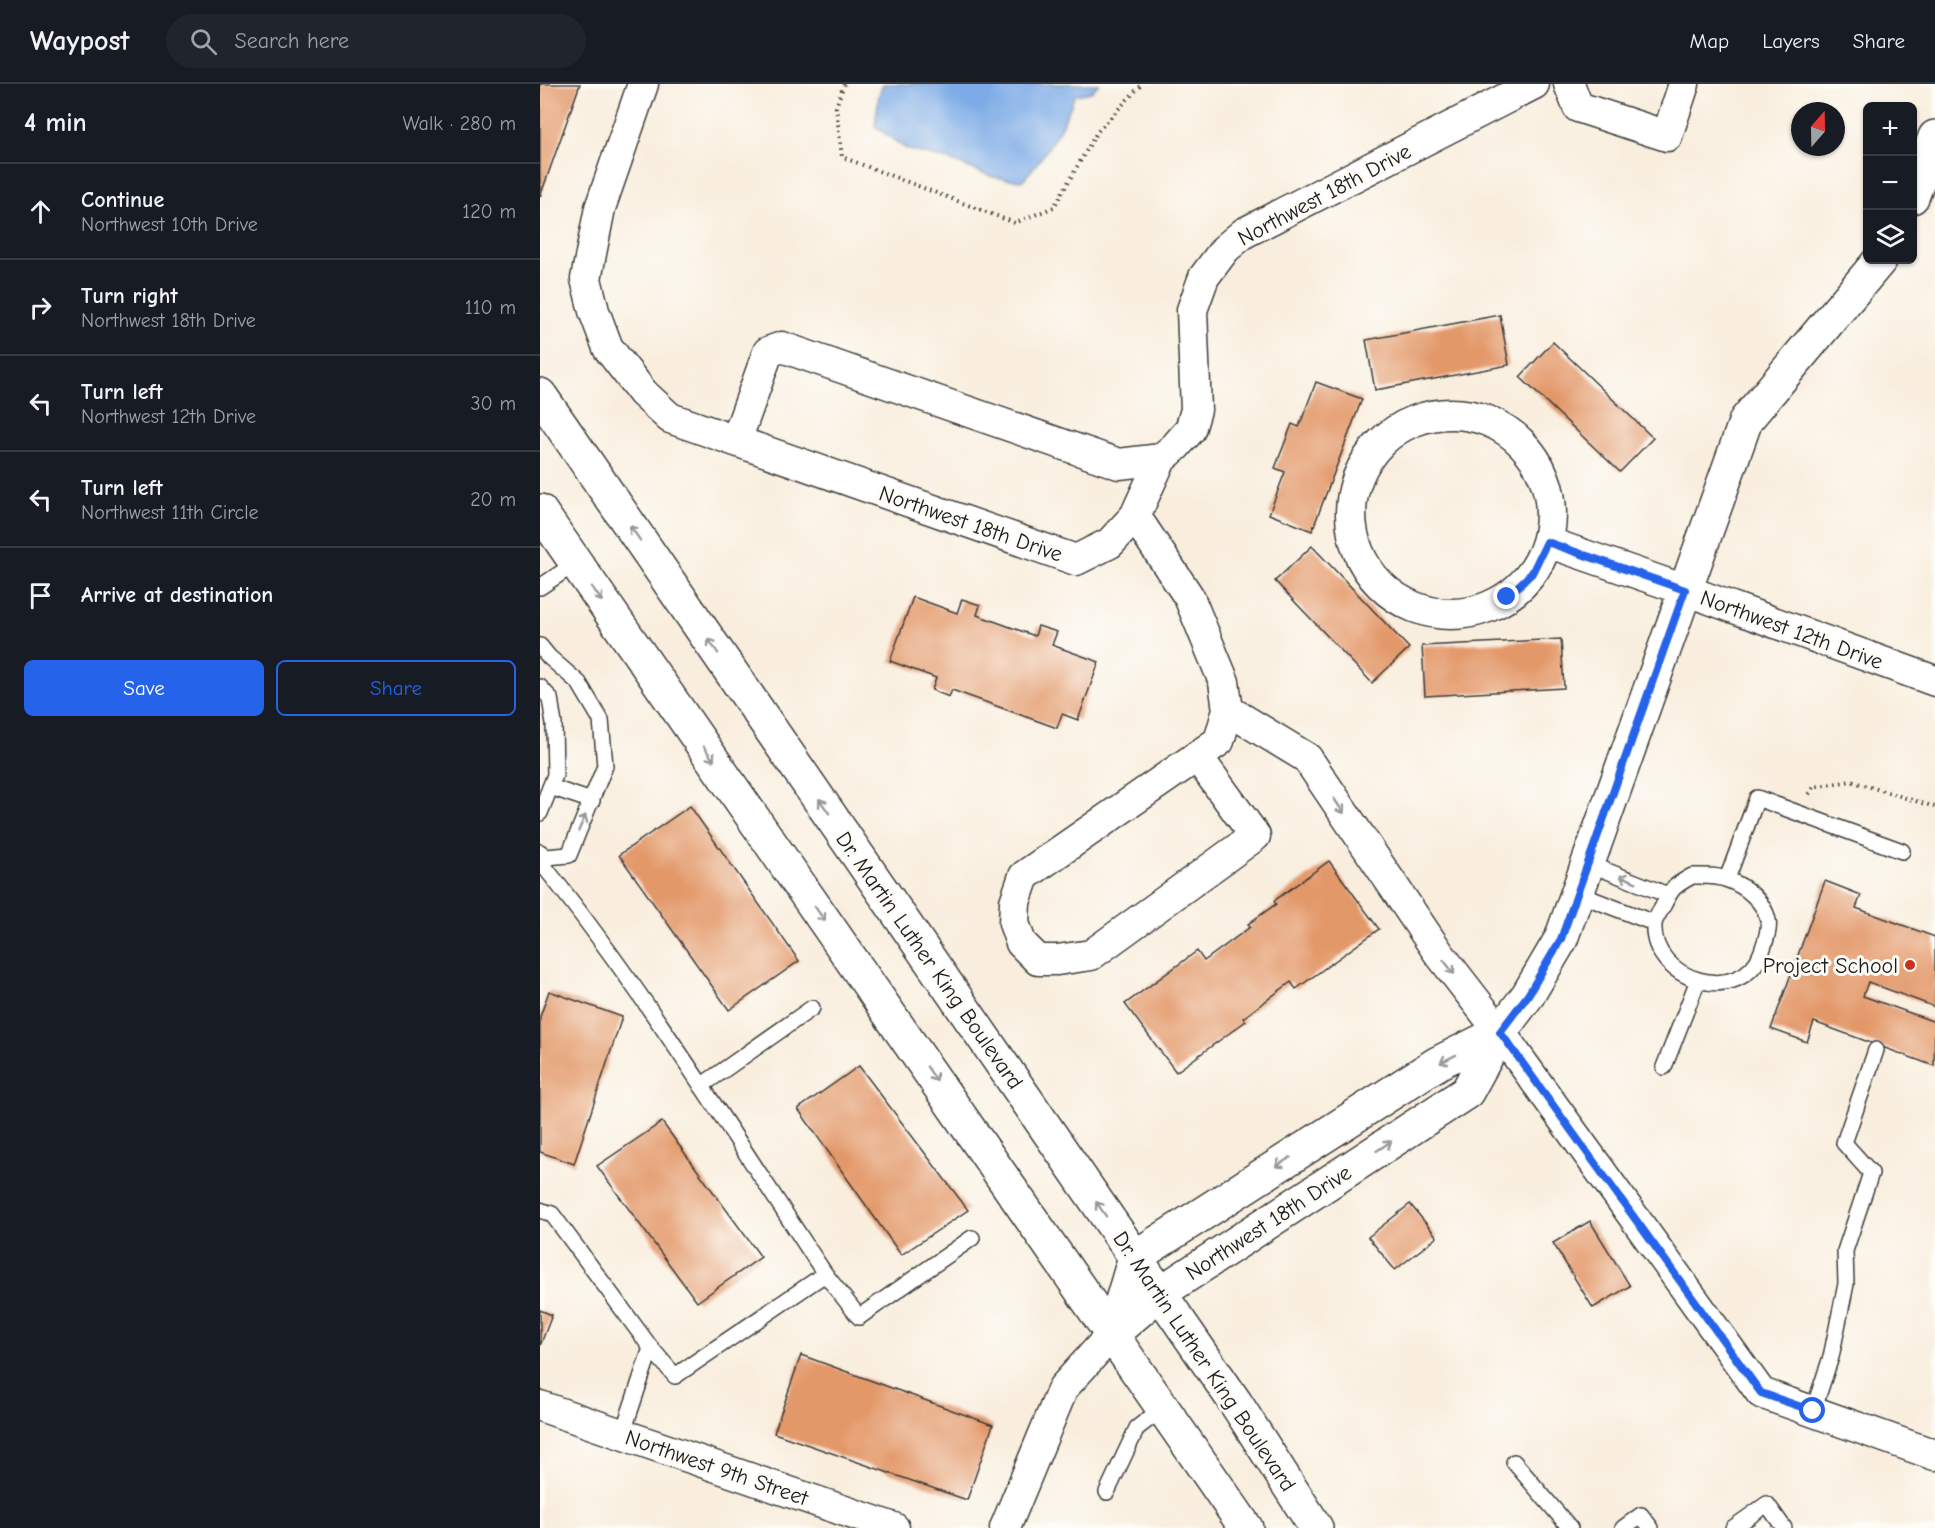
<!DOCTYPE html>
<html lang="en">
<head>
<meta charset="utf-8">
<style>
	body { margin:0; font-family:"Comic Neue",sans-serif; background:#20242c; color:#f1f3f6 }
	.controls { position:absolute; right:18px; top:18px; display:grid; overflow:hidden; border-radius:9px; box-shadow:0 2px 4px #0004 }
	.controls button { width:54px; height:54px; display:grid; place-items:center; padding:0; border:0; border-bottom:2px solid #363941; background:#171b24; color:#f1f3f6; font:30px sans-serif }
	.compass { position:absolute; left:1251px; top:18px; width:54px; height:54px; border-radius:50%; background:#171b24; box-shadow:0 2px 4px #0004; rotate:20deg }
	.stop { position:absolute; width:18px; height:18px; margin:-14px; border:4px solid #2563eb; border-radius:50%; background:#fff }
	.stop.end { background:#2563eb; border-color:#fff; box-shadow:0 2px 6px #0008 }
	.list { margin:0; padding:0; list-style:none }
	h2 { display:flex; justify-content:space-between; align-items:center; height:78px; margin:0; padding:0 24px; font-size:26px }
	h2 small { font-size:20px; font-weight:400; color:#9ea1a6 }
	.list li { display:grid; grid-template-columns:39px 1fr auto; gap:18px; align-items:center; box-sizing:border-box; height:96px; padding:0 24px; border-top:2px solid #363941 }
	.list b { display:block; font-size:22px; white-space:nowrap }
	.list p { margin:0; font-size:20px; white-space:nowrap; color:#9ea1a6 }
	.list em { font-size:20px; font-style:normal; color:#9ea1a6 }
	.actions { display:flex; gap:12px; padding:18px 24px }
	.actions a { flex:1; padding:14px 0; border:2px solid #2563eb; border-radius:9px; text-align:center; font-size:21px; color:#2563eb }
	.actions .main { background:#2563eb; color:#fff }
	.icon { flex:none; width:33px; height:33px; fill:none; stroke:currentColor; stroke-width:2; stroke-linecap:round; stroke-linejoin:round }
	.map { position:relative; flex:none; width:1395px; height:1444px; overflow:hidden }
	header { display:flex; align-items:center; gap:36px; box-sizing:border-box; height:84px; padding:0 30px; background:#171b24; border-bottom:2px solid #363941 }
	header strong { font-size:28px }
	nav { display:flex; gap:33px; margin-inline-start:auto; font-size:21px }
	.search { width:420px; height:54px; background:#20242c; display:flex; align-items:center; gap:15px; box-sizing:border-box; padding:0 21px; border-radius:33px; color:#9ea1a6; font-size:22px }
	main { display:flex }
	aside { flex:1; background:#171b24 }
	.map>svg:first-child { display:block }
	.water { fill:#7dabe7; stroke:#4c6482; stroke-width:1.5 }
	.building { fill:#e39869 }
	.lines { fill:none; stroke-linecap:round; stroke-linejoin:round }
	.service-casing { stroke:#3d3c39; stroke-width:18 }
	.minor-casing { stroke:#3d3c39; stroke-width:33 }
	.tertiary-casing { stroke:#3d3c39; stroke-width:36 }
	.secondary-casing { stroke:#3d3c39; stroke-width:36 }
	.path { stroke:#3d3c39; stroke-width:4; stroke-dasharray:1.5 4.5; stroke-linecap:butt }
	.service { stroke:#fff; stroke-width:15 }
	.minor { stroke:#fff; stroke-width:30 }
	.tertiary { stroke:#fff; stroke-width:33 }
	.secondary { stroke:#fff; stroke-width:33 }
	.oneway { stroke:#999 }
	.route { stroke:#2563eb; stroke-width:8 }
	.poi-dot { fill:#c8321e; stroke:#fdfcf7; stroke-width:2 }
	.labels { text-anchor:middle; stroke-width:6; stroke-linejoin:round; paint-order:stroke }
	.street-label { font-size:22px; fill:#1c1c1c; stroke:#fdfcf7 }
	.poi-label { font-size:22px; fill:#1c1c1c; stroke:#fdfcf7; text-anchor:end }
</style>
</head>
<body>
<header>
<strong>Waypost</strong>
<div class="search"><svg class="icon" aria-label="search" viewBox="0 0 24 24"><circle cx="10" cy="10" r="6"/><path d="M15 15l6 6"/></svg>Search here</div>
<nav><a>Map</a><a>Layers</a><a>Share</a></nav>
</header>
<main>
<aside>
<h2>4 min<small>Walk · 280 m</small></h2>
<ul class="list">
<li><svg class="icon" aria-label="ahead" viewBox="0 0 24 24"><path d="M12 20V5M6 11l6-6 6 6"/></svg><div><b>Continue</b><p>Northwest 10th Drive</p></div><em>120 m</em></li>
<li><svg class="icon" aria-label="right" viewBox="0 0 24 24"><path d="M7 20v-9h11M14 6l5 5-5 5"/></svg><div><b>Turn right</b><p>Northwest 18th Drive</p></div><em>110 m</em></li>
<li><svg class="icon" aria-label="left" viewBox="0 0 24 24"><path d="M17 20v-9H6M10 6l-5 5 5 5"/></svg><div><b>Turn left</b><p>Northwest 12th Drive</p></div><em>30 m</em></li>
<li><svg class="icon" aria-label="left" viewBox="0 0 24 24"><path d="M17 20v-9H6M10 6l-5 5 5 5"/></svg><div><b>Turn left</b><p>Northwest 11th Circle</p></div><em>20 m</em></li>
<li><svg class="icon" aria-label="arrive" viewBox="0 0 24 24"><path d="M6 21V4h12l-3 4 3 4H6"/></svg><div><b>Arrive at destination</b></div></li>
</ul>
<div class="actions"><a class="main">Save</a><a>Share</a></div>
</aside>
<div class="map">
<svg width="1395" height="1444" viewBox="0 0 1395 1444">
	<rect width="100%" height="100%" fill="#fdfcf7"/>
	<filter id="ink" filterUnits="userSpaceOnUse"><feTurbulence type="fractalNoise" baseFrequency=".0167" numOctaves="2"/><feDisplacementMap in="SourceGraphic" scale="12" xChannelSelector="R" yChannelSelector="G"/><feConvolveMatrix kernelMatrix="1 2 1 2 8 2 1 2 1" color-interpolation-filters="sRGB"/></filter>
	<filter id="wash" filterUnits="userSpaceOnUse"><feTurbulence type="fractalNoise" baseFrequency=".008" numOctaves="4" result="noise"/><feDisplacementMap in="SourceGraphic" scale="24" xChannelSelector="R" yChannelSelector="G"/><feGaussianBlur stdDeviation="1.35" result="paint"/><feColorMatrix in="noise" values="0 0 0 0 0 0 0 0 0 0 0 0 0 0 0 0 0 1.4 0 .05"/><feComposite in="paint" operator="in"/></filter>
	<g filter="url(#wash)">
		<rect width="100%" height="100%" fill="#f9eede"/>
		<path class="water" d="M343,0H559L551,8L535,11C523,44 505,72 482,97L453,93L412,77L366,65L335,42L339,11Z"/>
		<g id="blocks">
			<path class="building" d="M0,0H40L0,113Z
				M960,231L969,281L835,306L826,256Z
				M1013,258L1113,354L1080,388L980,293Z
				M776,298L822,315L772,447L729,430L745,388L735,384L752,340L759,343Z
				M772,462L869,564L832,599L735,497Z
				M373,513L417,529L422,515L440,521L437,531L495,552L498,542L517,548L512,561L559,578L538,636L522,630L517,644L412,606L409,613L392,606L396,594L350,577Z
				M1021,555L1024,604L885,612L882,562Z
				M150,722L259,877L189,926L79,771Z
				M789,777L839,845L756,905L751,898L703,934L706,937L636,988L585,920L657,867L664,877L710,843L708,840L736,820L734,817Z
				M1285,797L1321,811L1316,824L1395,853V923L1328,898L1323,912L1395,938L1394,982L1274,938L1267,958L1231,945Z
				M9,907L82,933L34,1080L0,1068V933Z
				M319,982L428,1126L361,1171L258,1025Z
				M122,1038L221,1173L157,1218L57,1082Z
				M870,1120L897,1153L855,1186L828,1153Z
				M1050,1137L1090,1202L1053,1224L1013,1159Z
				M0,1226L12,1231L0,1262Z
				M261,1271L453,1341L427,1416L234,1349Z"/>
		</g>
	</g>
	<g filter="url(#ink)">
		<use href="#blocks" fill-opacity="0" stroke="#3d3c39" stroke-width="1.5"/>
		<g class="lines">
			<defs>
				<path id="service" d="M0,503L36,479
					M0,562L9,573L39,599L61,636L65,682L29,771L6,773L0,768
					M0,603L10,614L14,640L15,691L0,729
					M10,703L52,717
					M1047,779L1128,811
					M3,781C106,910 194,1052 285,1190
					M1152,792C1163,792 1177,791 1188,796C1205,802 1224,817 1228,836C1230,846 1225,858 1222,867C1202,924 1110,897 1114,840C1115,835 1119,829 1122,824C1132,804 1132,803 1152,792Z
					M1187,795L1217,714L1362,767
					M1036,809L1114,839
					M1124,983L1158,896
					M161,1002L272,924
					M0,1126L12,1130L111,1264L135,1292L285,1190L319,1233L432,1154
					M1273,1327L1291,1273L1306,1200L1305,1167L1331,1089L1304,1059L1336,966
					M82,1351L111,1264
					M974,1378L1030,1444
					M567,1408L597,1344L623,1324
					M1083,1444L1101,1431L1111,1444
					M1193,1444L1227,1420L1244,1444"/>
				<path id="minor" d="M103,0L60,124L46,195L54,227L68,264L103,309L130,334L536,476L570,459L595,432L621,375
					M1029,0L1038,23L1127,52L1144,0
					M811 430a100 100 0 1 1 200 0a100 100 0 1 1-200 0Z
					M196,357L228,268L242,263L579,380L621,375L635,363L650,346L656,326L652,226L664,193L685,165L704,149L994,0
					M595,432L649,513L684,598L688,626L679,657L484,792L475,818L474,839L481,859L498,876H517L551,871L715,752L657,672
					M1007,458L1145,506L1395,597
					M688,626L767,674L898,868L960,948L1221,1309L1395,1371
					M0,1322L354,1444
					M465,1444L523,1304L572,1250"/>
				<path id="tertiary" d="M1372,113L1395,53
					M572,1250L620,1209L927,1008L960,948L988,911L1021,855L1206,336L1340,176
					M572,1250L595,1173L898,979L960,948"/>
				<path id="secondary" d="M0,311L695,1318L776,1444
					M0,427L706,1444"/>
			</defs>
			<use href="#service" class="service-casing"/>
			<use href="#minor" class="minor-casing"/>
			<use href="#tertiary" class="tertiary-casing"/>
			<use href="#secondary" class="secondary-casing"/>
			<path class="path" d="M304,0L296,23L302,73L475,139L514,123L557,48L602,0
				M1269,710L1274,703L1311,697L1395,723"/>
			<use href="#service" class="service"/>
			<use href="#minor" class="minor"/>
			<use href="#tertiary" class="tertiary"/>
			<use href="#secondary" class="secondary"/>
		</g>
		<defs><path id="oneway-shaft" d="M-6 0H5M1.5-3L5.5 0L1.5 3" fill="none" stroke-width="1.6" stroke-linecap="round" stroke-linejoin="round" transform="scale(1.5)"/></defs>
		<g class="oneway">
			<use href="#oneway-shaft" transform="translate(95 449) rotate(-125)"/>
			<use href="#oneway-shaft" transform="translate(57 510) rotate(55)"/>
			<use href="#oneway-shaft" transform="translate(173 562) rotate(-125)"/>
			<use href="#oneway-shaft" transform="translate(169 670) rotate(55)"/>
			<use href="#oneway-shaft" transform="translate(284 722) rotate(-125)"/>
			<use href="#oneway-shaft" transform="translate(799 722) rotate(56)"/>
			<use href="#oneway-shaft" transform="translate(42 739) rotate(-66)"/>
			<use href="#oneway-shaft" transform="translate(1088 795) rotate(-158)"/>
			<use href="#oneway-shaft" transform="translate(280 830) rotate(55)"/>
			<use href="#oneway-shaft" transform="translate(909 883) rotate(52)"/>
			<use href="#oneway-shaft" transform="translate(908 975) rotate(153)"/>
			<use href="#oneway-shaft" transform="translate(392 990) rotate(55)"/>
			<use href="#oneway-shaft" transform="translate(844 1062) rotate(-33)"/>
			<use href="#oneway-shaft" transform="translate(743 1078) rotate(148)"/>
			<use href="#oneway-shaft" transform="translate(561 1125) rotate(-125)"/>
		</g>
	</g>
	<g class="lines" filter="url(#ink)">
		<path class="route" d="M967,513L992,489L1007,458L1145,506L1021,855L988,911L960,948L1221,1309L1273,1327"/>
	</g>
	<circle class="poi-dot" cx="1370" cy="881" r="6"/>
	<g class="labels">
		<g class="street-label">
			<text transform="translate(784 110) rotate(-28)" y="8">Northwest 18th Drive</text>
			<text transform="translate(431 439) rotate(19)" y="8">Northwest 18th Drive</text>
			<text transform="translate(1252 545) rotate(20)" y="8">Northwest 12th Drive</text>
			<text transform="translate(390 876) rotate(55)" y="8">Dr. Martin Luther King Boulevard</text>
			<text transform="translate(728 1138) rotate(-33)" y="8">Northwest 18th Drive</text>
			<text transform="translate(665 1277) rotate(56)" y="8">Dr. Martin Luther King Boulevard</text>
			<text transform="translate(177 1383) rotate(19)" y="8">Northwest 9th Street</text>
		</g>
		<g class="poi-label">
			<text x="1358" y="889">Project School</text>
		</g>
	</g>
</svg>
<div class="controls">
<button>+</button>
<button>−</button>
<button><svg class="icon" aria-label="layers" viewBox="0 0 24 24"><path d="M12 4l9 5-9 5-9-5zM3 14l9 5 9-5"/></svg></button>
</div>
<svg class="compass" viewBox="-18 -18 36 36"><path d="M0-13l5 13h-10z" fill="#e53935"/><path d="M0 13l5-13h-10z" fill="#9ea1a6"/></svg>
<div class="stop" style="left:1273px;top:1327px"></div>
<div class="stop end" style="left:967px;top:513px"></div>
</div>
</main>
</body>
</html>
